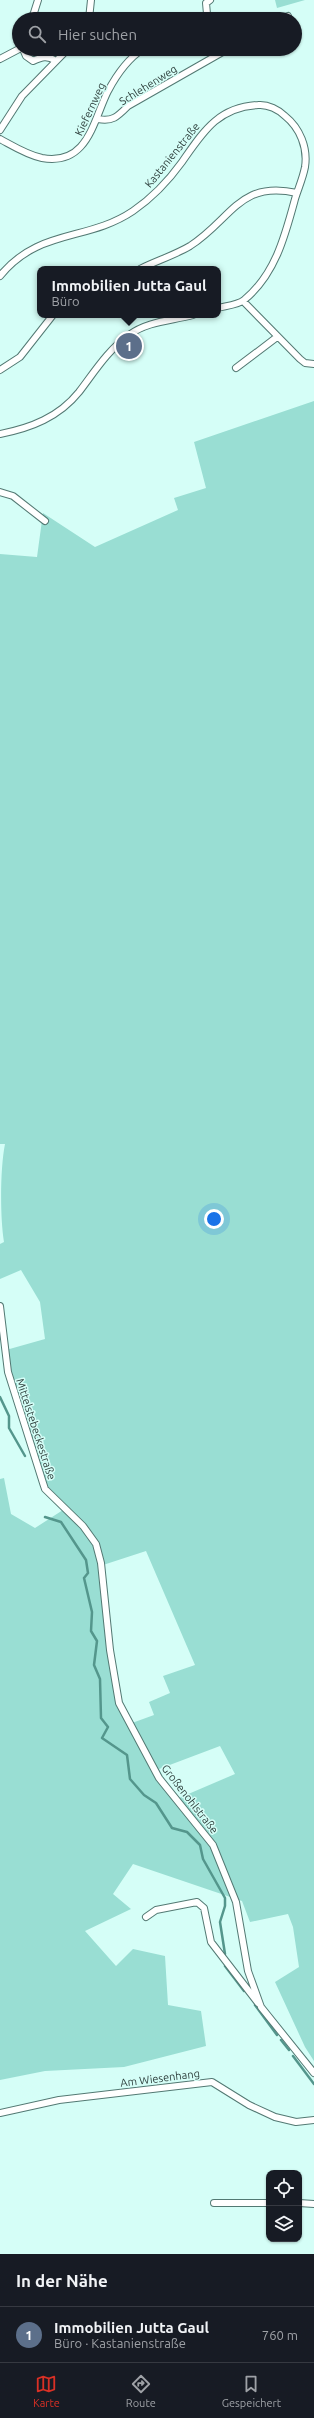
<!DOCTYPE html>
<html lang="de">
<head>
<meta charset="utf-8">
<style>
	body { margin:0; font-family:Ubuntu,sans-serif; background:#242831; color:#f1f3f6 }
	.controls { position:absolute; right:12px; bottom:12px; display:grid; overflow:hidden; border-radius:8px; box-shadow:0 1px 3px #0004 }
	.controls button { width:36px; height:36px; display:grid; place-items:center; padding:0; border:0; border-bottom:1px solid #363941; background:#171b24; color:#f1f3f6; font:20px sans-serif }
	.you { position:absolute; left:214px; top:1219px; width:14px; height:14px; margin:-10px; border:3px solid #fff; border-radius:50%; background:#1a73e8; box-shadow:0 0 0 6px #1a73e833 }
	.badge { display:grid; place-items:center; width:26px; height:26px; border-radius:50%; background:#d93025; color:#fff; font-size:13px; font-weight:700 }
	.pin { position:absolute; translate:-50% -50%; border:2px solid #fff; box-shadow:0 1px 4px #0006 }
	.popup { position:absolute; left:37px; top:266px; width:184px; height:52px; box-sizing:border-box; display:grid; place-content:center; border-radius:8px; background:#171b24; filter:drop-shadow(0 1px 3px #0005); font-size:13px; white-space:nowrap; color:#9ea1a6 }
	.popup b { font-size:15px; color:#f1f3f6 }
	.popup::after { content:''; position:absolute; left:50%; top:100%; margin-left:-8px; border:8px solid transparent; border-top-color:#171b24 }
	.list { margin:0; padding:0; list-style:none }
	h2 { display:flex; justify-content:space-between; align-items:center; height:52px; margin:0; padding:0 16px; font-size:17px }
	h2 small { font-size:13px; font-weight:400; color:#9ea1a6 }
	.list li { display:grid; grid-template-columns:26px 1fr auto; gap:12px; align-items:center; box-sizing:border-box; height:56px; padding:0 16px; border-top:1px solid #363941 }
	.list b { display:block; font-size:15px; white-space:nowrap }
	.list p { margin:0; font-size:13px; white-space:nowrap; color:#9ea1a6 }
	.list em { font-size:13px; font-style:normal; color:#9ea1a6 }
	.icon { flex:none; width:22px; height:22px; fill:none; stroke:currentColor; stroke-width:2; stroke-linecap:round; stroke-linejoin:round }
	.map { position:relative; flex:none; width:314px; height:2254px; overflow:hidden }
	.search { position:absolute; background:#171b24; box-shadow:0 1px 3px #0004; left:12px; right:12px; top:12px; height:44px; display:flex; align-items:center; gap:10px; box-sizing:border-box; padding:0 14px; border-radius:22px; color:#9ea1a6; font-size:15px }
	.sheet { height:108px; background:#171b24 }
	nav { display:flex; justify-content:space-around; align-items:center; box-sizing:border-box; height:56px; border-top:1px solid #363941; background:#171b24; font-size:11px; color:#9ea1a6 }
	nav a { display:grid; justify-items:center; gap:2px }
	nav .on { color:#d93025 }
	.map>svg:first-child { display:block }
	.green { fill:#99ded3; fill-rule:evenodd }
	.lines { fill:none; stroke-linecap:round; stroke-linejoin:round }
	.stream { stroke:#54968c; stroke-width:2.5 }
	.street-casing { stroke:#537973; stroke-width:8 }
	.street { stroke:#fff; stroke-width:6 }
	.labels { text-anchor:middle; stroke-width:3; stroke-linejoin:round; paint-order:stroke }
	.street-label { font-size:11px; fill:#30413e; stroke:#d5fef7 }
</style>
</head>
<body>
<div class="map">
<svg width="314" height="2254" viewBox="0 0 314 2254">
	<rect width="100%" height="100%" fill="#d5fef7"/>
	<path class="green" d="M275,0H305L277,8Z
		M314,401V2061L305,2047L275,1982L299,1967L293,1927L288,1914L250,1922L242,1901L133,1864L113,1894L131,1909L85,1931L116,1966L133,1949L165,1956L168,2005L201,2011L206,2046L124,2067L45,2071L0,2080V1479L4,1478L11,1514L35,1528L63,1510L46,1489L8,1372L6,1350L45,1339L40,1302L21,1270L0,1279V1244L4,1242C0,1217 0,1169 5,1144H0V554L37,557L43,513L95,547L178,510L174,498L206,488L194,442ZM146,1551L195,1665L163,1676L170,1693L149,1702L154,1715L132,1723C107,1675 107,1618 103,1565ZM220,1746L235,1774L179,1798L163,1777L159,1769Z"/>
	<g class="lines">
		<path class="stream" d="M0,1397L9,1416V1428L25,1456
			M45,1517L61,1522L86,1560L88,1573L84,1578L92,1612L91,1631L97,1641L94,1665L100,1679L101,1718L108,1727L102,1738L127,1755L130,1779L144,1795L156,1803L172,1828L187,1832L200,1845L203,1859L225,1898V1906L220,1922L225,1954
			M225,1966L244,1991
			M255,2005L277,2035
			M281,2040L289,2050
			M293,2056L314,2084"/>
		<defs>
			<path id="street" d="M32,19L38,0
				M89,19L91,0
				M198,19L207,14L206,3L210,0
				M281,19L288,16
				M23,49L26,56L33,61C42,57 47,55 56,61
				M0,59L19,49
				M98,119C113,122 118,116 128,106L228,49
				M0,130L22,96L68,49
				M0,139C13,146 27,155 42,158C88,166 93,121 108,91C116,76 129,58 143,49
				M140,269C156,261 175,255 190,246C232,219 239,180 297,193
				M0,276C39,228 87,242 133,211C152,198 169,180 182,162C203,132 218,107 258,105C268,104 279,110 285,116C300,128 308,148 305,167C303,178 298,189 295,199C285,236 275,275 244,300C238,305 225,306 218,308
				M243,301L300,359L305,363L314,364
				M236,368L277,337
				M0,370L20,357L53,315
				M0,434C31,428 59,417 79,392C95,371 108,350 129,335C148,321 171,321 193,315
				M0,492L13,496L45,521
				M0,1306L8,1372L43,1483L45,1489L83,1526L96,1544L101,1563L110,1650L119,1703L159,1778L213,1845L236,1902L248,1971L261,2007L314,2073
				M146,1917L156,1910L197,1902L204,1908L211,1942L258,2003
				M0,2113L59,2100L212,2082L249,2105L275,2117L296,2122L314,2120
				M214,2203H269
				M299,2203L314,2204"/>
		</defs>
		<use href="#street" class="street-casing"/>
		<use href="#street" class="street"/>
	</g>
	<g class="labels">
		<g class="street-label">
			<text transform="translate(148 85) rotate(-32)" y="4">Schlehenweg</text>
			<text transform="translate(90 109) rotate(-65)" y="4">Kiefernweg</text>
			<text transform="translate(172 155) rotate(-51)" y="4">Kastanienstraße</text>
			<text transform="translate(36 1429) rotate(72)" y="4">Mittelstebeckestraße</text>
			<text transform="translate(190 1799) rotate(52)" y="4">Großenohlstraße</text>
			<text transform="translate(160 2078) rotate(-7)" y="4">Am Wiesenhang</text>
		</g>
	</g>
</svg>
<div class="controls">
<button><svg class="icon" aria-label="locate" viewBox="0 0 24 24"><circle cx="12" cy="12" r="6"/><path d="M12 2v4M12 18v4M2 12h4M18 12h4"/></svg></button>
<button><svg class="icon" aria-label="layers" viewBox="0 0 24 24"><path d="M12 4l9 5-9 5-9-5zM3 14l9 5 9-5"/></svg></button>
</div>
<div class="you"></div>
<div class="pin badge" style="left:129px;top:346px;background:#5c6f8a">1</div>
<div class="popup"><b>Immobilien Jutta Gaul</b>Büro</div>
<div class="search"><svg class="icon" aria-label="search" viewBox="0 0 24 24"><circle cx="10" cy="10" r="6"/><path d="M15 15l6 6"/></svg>Hier suchen</div>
</div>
<section class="sheet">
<h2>In der Nähe<small></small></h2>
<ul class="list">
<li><span class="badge" style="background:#5c6f8a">1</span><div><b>Immobilien Jutta Gaul</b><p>Büro · Kastanienstraße</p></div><em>760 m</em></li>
</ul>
</section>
<nav>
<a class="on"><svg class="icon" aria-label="map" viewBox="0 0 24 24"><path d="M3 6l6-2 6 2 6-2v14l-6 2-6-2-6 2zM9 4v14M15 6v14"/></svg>Karte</a>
<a><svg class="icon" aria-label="directions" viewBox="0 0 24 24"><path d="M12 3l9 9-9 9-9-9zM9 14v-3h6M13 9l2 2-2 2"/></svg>Route</a>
<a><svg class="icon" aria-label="saved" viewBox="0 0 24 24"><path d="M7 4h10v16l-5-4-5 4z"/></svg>Gespeichert</a>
</nav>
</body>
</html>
